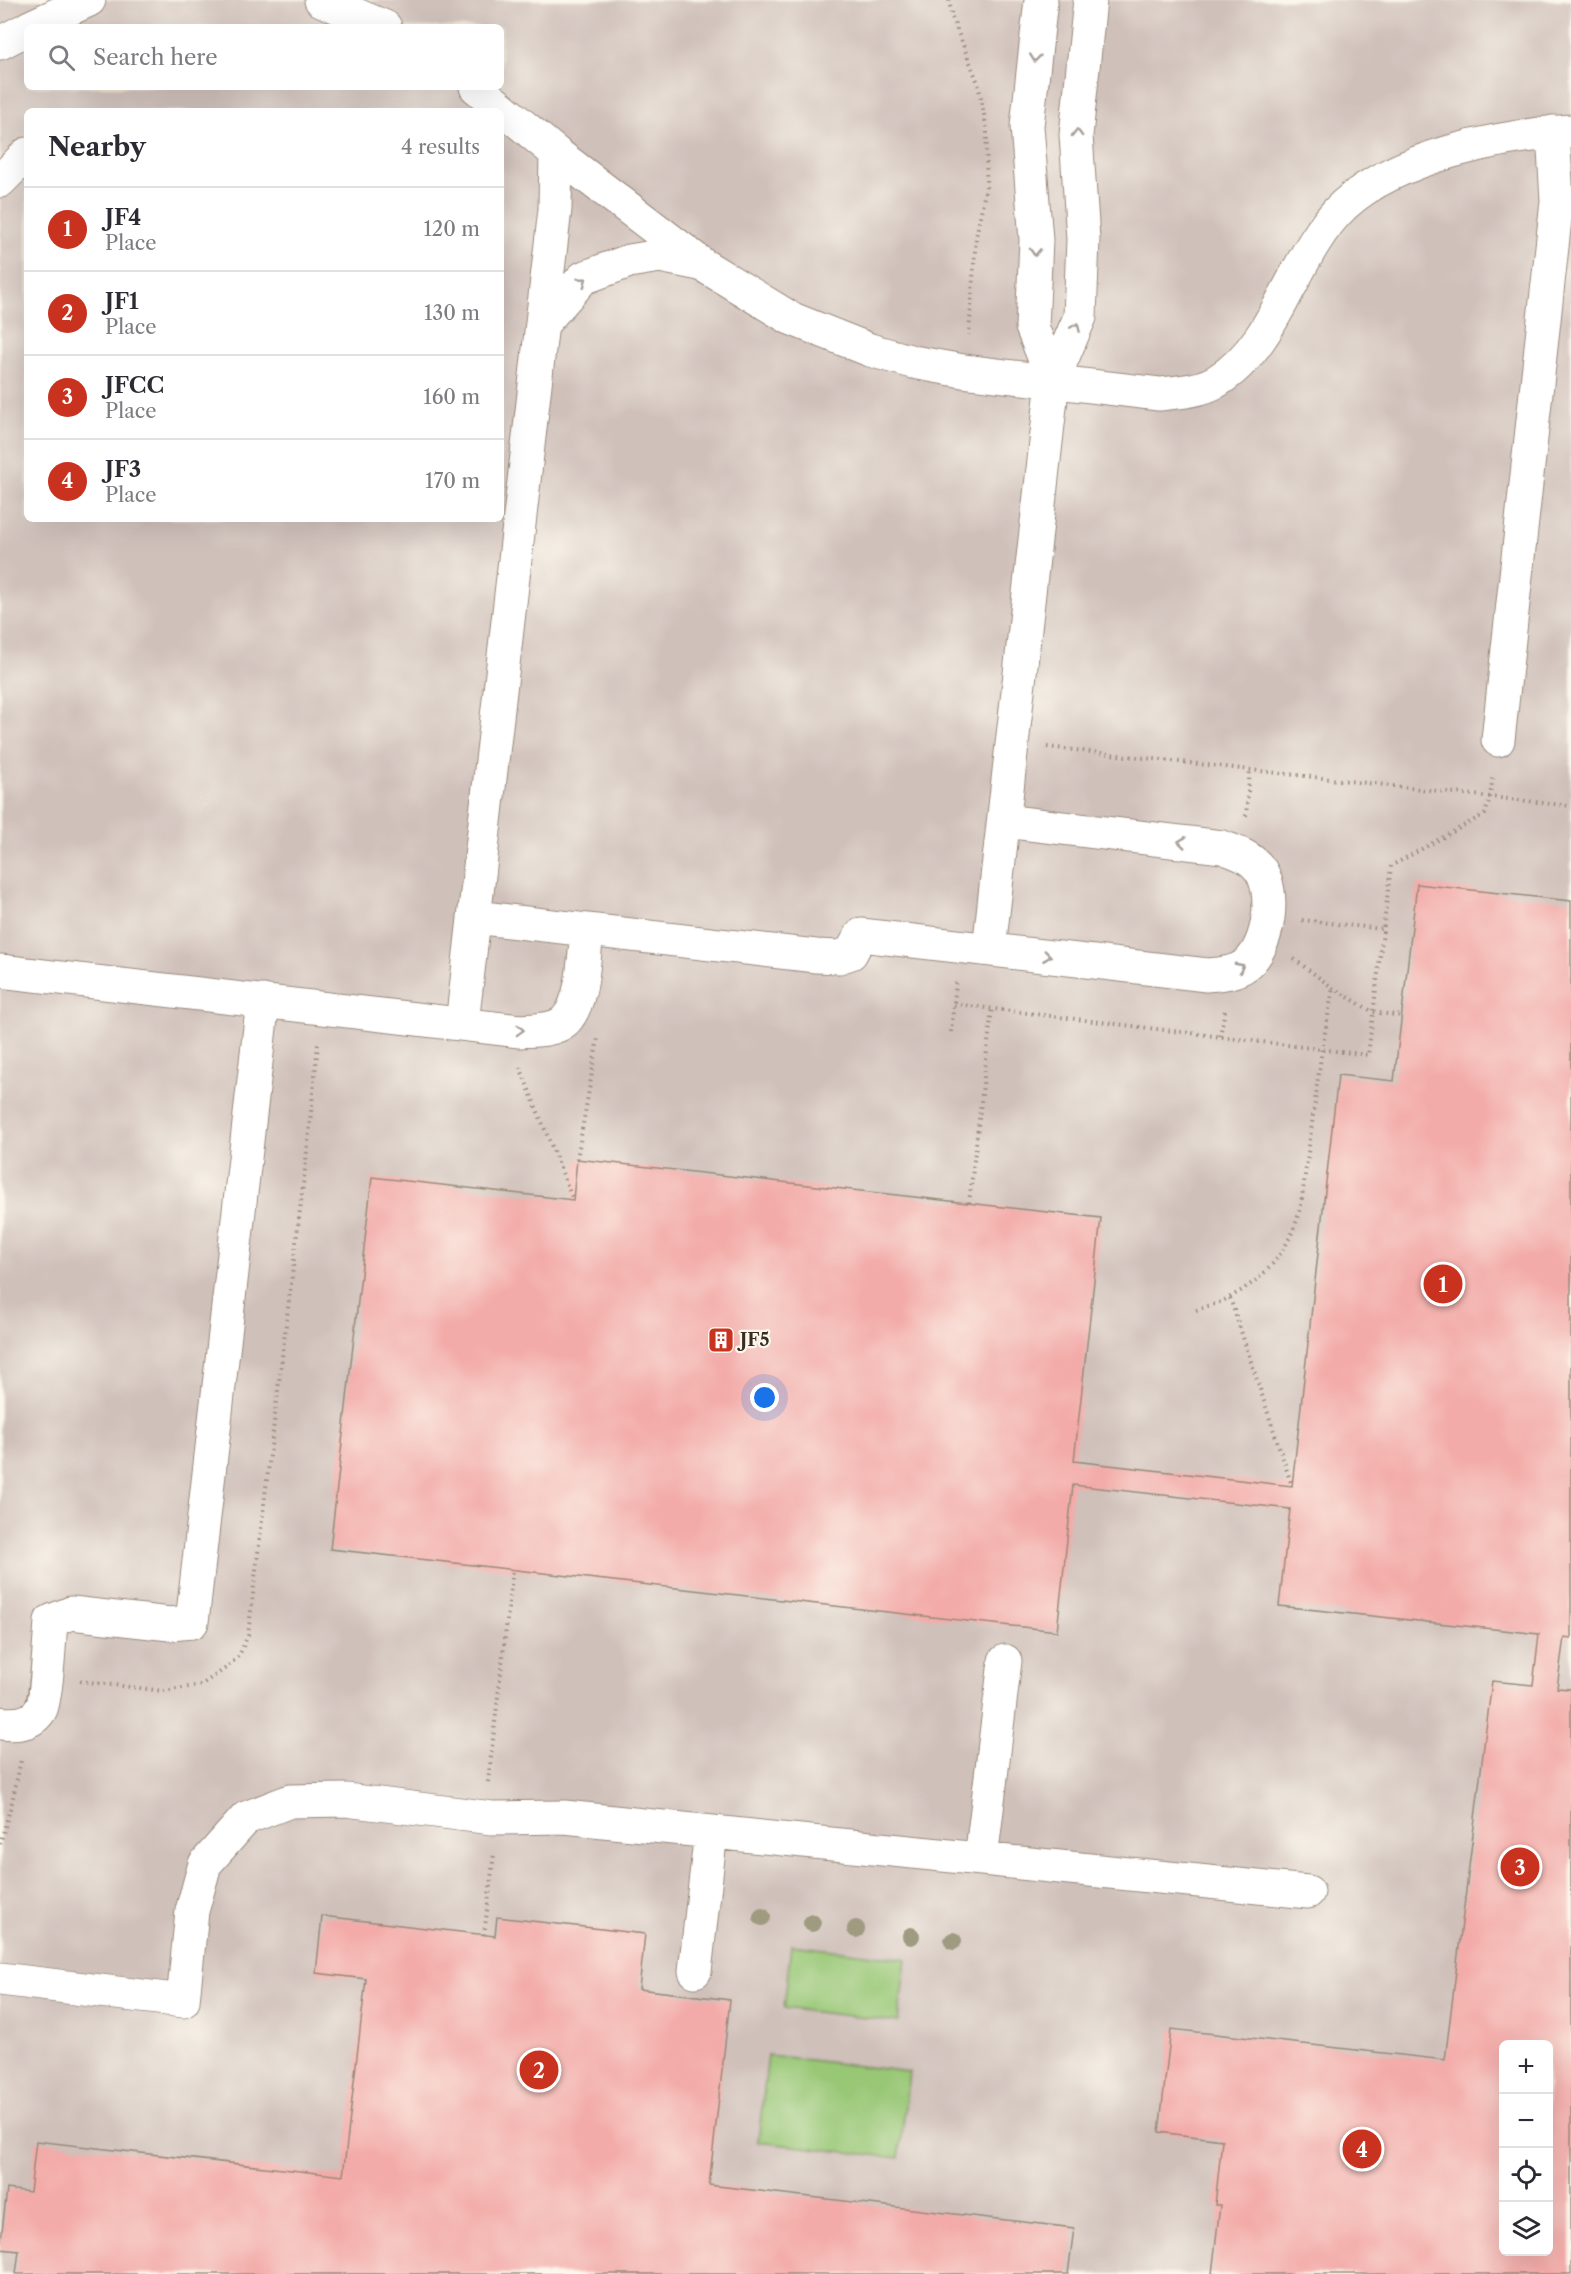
<!DOCTYPE html>
<html lang="en">
<head>
<meta charset="utf-8">
<style>
	body { margin:0; font-family:"Libre Caslon Text",serif; background:#f2f2f3; color:#2b2b33 }
	.controls { position:absolute; right:18px; bottom:18px; display:grid; overflow:hidden; border-radius:9px; box-shadow:0 6px 24px #0002 }
	.controls button { width:54px; height:54px; display:grid; place-items:center; padding:0; border:0; border-bottom:2px solid #e1e1e2; background:#fff; color:#2b2b33; font:30px sans-serif }
	.you { position:absolute; left:765px; top:1398px; width:21px; height:21px; margin:-15px; border:4px solid #fff; border-radius:50%; background:#1a73e8; box-shadow:0 0 0 9px #1a73e833 }
	.badge { display:grid; place-items:center; width:39px; height:39px; border-radius:50%; background:#c8321e; color:#fff; font-size:20px; font-weight:700 }
	.pin { position:absolute; translate:-50% -50%; border:3px solid #fff; box-shadow:0 2px 6px #0006 }
	.list { margin:0; padding:0; list-style:none }
	h2 { display:flex; justify-content:space-between; align-items:center; height:78px; margin:0; padding:0 24px; font-size:26px }
	h2 small { font-size:20px; font-weight:400; color:#7c7c81 }
	.list li { display:grid; grid-template-columns:39px 1fr auto; gap:18px; align-items:center; box-sizing:border-box; height:84px; padding:0 24px; border-top:2px solid #e1e1e2 }
	.list b { display:block; font-size:22px; white-space:nowrap }
	.list p { margin:0; font-size:20px; white-space:nowrap; color:#7c7c81 }
	.list em { font-size:20px; font-style:normal; color:#7c7c81 }
	.icon { flex:none; width:33px; height:33px; fill:none; stroke:currentColor; stroke-width:2; stroke-linecap:round; stroke-linejoin:round }
	.map { position:relative; flex:none; width:1571px; height:2274px; overflow:hidden }
	.search { position:absolute; background:#fff; box-shadow:0 6px 24px #0002; left:24px; top:24px; width:480px; height:66px; display:flex; align-items:center; gap:15px; box-sizing:border-box; padding:0 21px; border-radius:9px; color:#7c7c81; font-size:22px }
	.panel { position:absolute; background:#fff; box-shadow:0 6px 24px #0002; left:24px; top:108px; width:480px; height:414px; border-radius:9px }
	.map>svg:first-child { display:block }
	.industrial { fill:#cfc0ba; fill-rule:evenodd }
	.green { fill:#98c776; stroke:#6a784a; stroke-width:1.5 }
	.building { fill:#f3aba9; fill-rule:evenodd }
	.lines { fill:none; stroke-linecap:round; stroke-linejoin:round }
	.minor-casing { stroke:#998a7a; stroke-width:35 }
	.path { stroke:#998a7a; stroke-width:4; stroke-dasharray:1.5 4.5; stroke-linecap:butt }
	.minor { stroke:#fff; stroke-width:33 }
	.tree { fill:#9f9b80 }
	.oneway { stroke:#a79f9a }
	.labels { text-anchor:middle; stroke-width:4.5; stroke-linejoin:round; paint-order:stroke }
	.poi-label { font-size:18px; font-weight:bold; fill:#3b2a1e; stroke:#fbf7ec; text-anchor:start }
</style>
</head>
<body>
<div class="map">
<svg width="1571" height="2274" viewBox="0 0 1571 2274">
	<rect width="100%" height="100%" fill="#fbf7ec"/>
	<filter id="ink" filterUnits="userSpaceOnUse"><feTurbulence type="fractalNoise" baseFrequency=".0167" numOctaves="2"/><feDisplacementMap in="SourceGraphic" scale="12" xChannelSelector="R" yChannelSelector="G"/><feConvolveMatrix kernelMatrix="1 2 1 2 8 2 1 2 1" color-interpolation-filters="sRGB"/></filter>
	<filter id="wash" filterUnits="userSpaceOnUse"><feTurbulence type="fractalNoise" baseFrequency=".008" numOctaves="4" result="noise"/><feDisplacementMap in="SourceGraphic" scale="24" xChannelSelector="R" yChannelSelector="G"/><feGaussianBlur stdDeviation="1.35" result="paint"/><feColorMatrix in="noise" values="0 0 0 0 0 0 0 0 0 0 0 0 0 0 0 0 0 1.4 0 .05"/><feComposite in="paint" operator="in"/></filter>
	<g filter="url(#wash)">
		<rect width="100%" height="100%" fill="#f7ebd7"/>
		<path class="industrial" d="M0,0H1571V2274H0ZM27,27H501V87H27ZM27,111H501V519H27ZM1504,2044H1548V2252H1504Z"/>
		<path class="green" d="M791,1945L906,1959L898,2022L784,2008Z
			M768,2055L909,2072L899,2158L758,2142Z"/>
		<g id="blocks">
			<path class="building" d="M1417,884L1571,901V1638L1564,1637L1557,1688L1571,1689V2274H1212L1220,2205H1215L1222,2140L1159,2132L1171,2029L1445,2060L1492,1681L1533,1685L1539,1634L1279,1606L1290,1509L1073,1485L1057,1631L330,1549L372,1177L573,1200L577,1159L1101,1218L1074,1461L1292,1486L1338,1075L1394,1081ZM1504,2044H1548V2252H1504Z
				M322,1916L495,1936L497,1917L645,1934L639,1989L730,2000L709,2185L1074,2228L1068,2274H16L19,2251L0,2249L7,2189L30,2192L36,2141L343,2176L366,1979L316,1973Z"/>
		</g>
	</g>
	<g filter="url(#ink)">
		<use href="#blocks" fill-opacity="0" stroke="#998a7a" stroke-width="1.5"/>
		<g class="lines">
			<defs>
				<path id="minor" d="M321,0L385,27
					M1041,0L1027,126L1036,240L1032,327L1053,380
					M30,27L89,0
					M0,43L27,29
					M476,87L556,153L703,265L790,318L870,350L913,362L963,371L1159,394C1178,392 1200,391 1217,381C1279,343 1292,254 1344,205C1398,156 1500,136 1571,131
					M0,181L27,154
					M543,323L583,278L629,261L660,256L700,264
					M1498,740L1557,201L1553,132
					M474,917L816,956L839,957L851,953L861,935L1207,975C1220,974 1236,973 1247,964C1269,946 1277,891 1259,868C1249,856 1236,852 1222,847L1004,821
					M989,949L1053,380L1080,317L1083,239L1076,135L1090,0
					M0,971L520,1031C533,1030 554,1031 565,1021C584,1002 584,955 587,930
					M462,1024L555,209L556,153
					M0,1723C15,1725 33,1724 41,1709C46,1701 50,1636 51,1621L71,1613L170,1624L192,1622L263,1001
					M981,1859L1005,1661
					M695,1971L711,1832
					M0,1979L183,2001L192,1911L205,1864L246,1818L290,1801L346,1800L492,1818L564,1817L1308,1892"/>
			</defs>
			<use href="#minor" class="minor-casing"/>
			<path class="path" d="M949,0L952,17L978,83L987,130L986,187L976,237L969,335
				M1047,747L1571,806
				M1246,816L1250,770
				M1302,920L1383,929
				M1294,959L1333,988L1373,1012L1402,1016
				M954,1004L1368,1055L1391,866L1485,814L1490,797L1493,775
				M951,1032L956,982
				M1220,1036L1225,1010
				M520,1067L573,1200
				M577,1159L598,1038
				M969,1203L992,1009
				M1230,1298L1292,1486
				M1196,1310C1208,1306 1221,1303 1232,1296C1270,1275 1291,1247 1301,1205L1322,1049L1333,988
				M80,1681L164,1691L201,1685L226,1668L239,1656L248,1635L306,1161L318,1044
				M488,1782L513,1569
				M0,1844L12,1802L21,1760
				M484,1935L494,1854"/>
			<use href="#minor" class="minor"/>
		</g>
		<g class="tree">
			<circle cx="762" cy="1917" r="9"/>
			<circle cx="812" cy="1923" r="9"/>
			<circle cx="856" cy="1929" r="9"/>
			<circle cx="911" cy="1936" r="9"/>
			<circle cx="953" cy="1941" r="9"/>
		</g>
		<defs><path id="oneway-chevron" d="M-2-3.5L2.5 0L-2 3.5" fill="none" stroke-width="1.6" stroke-linecap="round" stroke-linejoin="round" transform="scale(1.5)"/></defs>
		<g class="oneway">
			<use href="#oneway-chevron" transform="translate(1035 58) rotate(96)"/>
			<use href="#oneway-chevron" transform="translate(1077 133) rotate(-89)"/>
			<use href="#oneway-chevron" transform="translate(1035 252) rotate(92)"/>
			<use href="#oneway-chevron" transform="translate(583 281) rotate(-37)"/>
			<use href="#oneway-chevron" transform="translate(1076 327) rotate(-67)"/>
			<use href="#oneway-chevron" transform="translate(1182 842) rotate(-173)"/>
			<use href="#oneway-chevron" transform="translate(1047 956) rotate(7)"/>
			<use href="#oneway-chevron" transform="translate(1240 967) rotate(-28)"/>
			<use href="#oneway-chevron" transform="translate(520 1030) rotate(2)"/>
		</g>
	</g>
	<defs>
		<symbol id="building-square" viewBox="-11 -11 22 22"><rect x="-9" y="-9" width="18" height="18" rx="4" fill="#c8321e" stroke="#fbf7ec"/><path d="M-4-6H4V6H1V3H-1V6H-4ZM-2.5-4.3h1.7v1.8h-1.7ZM.8-4.3h1.7v1.8H.8ZM-2.5-1h1.7V.8h-1.7ZM.8-1h1.7V.8H.8Z" fill="#fff"/></symbol>
	</defs>
	<g fill-rule="evenodd">
		<use href="#building-square" x="706" y="1325" width="30" height="30"/>
	</g>
	<g class="labels">
		<g class="poi-label">
			<text x="740" y="1346">JF5</text>
		</g>
	</g>
</svg>
<div class="controls">
<button>+</button>
<button>−</button>
<button><svg class="icon" aria-label="locate" viewBox="0 0 24 24"><circle cx="12" cy="12" r="6"/><path d="M12 2v4M12 18v4M2 12h4M18 12h4"/></svg></button>
<button><svg class="icon" aria-label="layers" viewBox="0 0 24 24"><path d="M12 4l9 5-9 5-9-5zM3 14l9 5 9-5"/></svg></button>
</div>
<div class="you"></div>
<div class="pin badge" style="left:1443px;top:1284px">1</div>
<div class="pin badge" style="left:539px;top:2070px">2</div>
<div class="pin badge" style="left:1520px;top:1867px">3</div>
<div class="pin badge" style="left:1362px;top:2149px">4</div>
<div class="search"><svg class="icon" aria-label="search" viewBox="0 0 24 24"><circle cx="10" cy="10" r="6"/><path d="M15 15l6 6"/></svg>Search here</div>
<section class="panel">
<h2>Nearby<small>4 results</small></h2>
<ul class="list">
<li><span class="badge">1</span><div><b>JF4</b><p>Place</p></div><em>120 m</em></li>
<li><span class="badge">2</span><div><b>JF1</b><p>Place</p></div><em>130 m</em></li>
<li><span class="badge">3</span><div><b>JFCC</b><p>Place</p></div><em>160 m</em></li>
<li><span class="badge">4</span><div><b>JF3</b><p>Place</p></div><em>170 m</em></li>
</ul>
</section>
</div>
</body>
</html>
